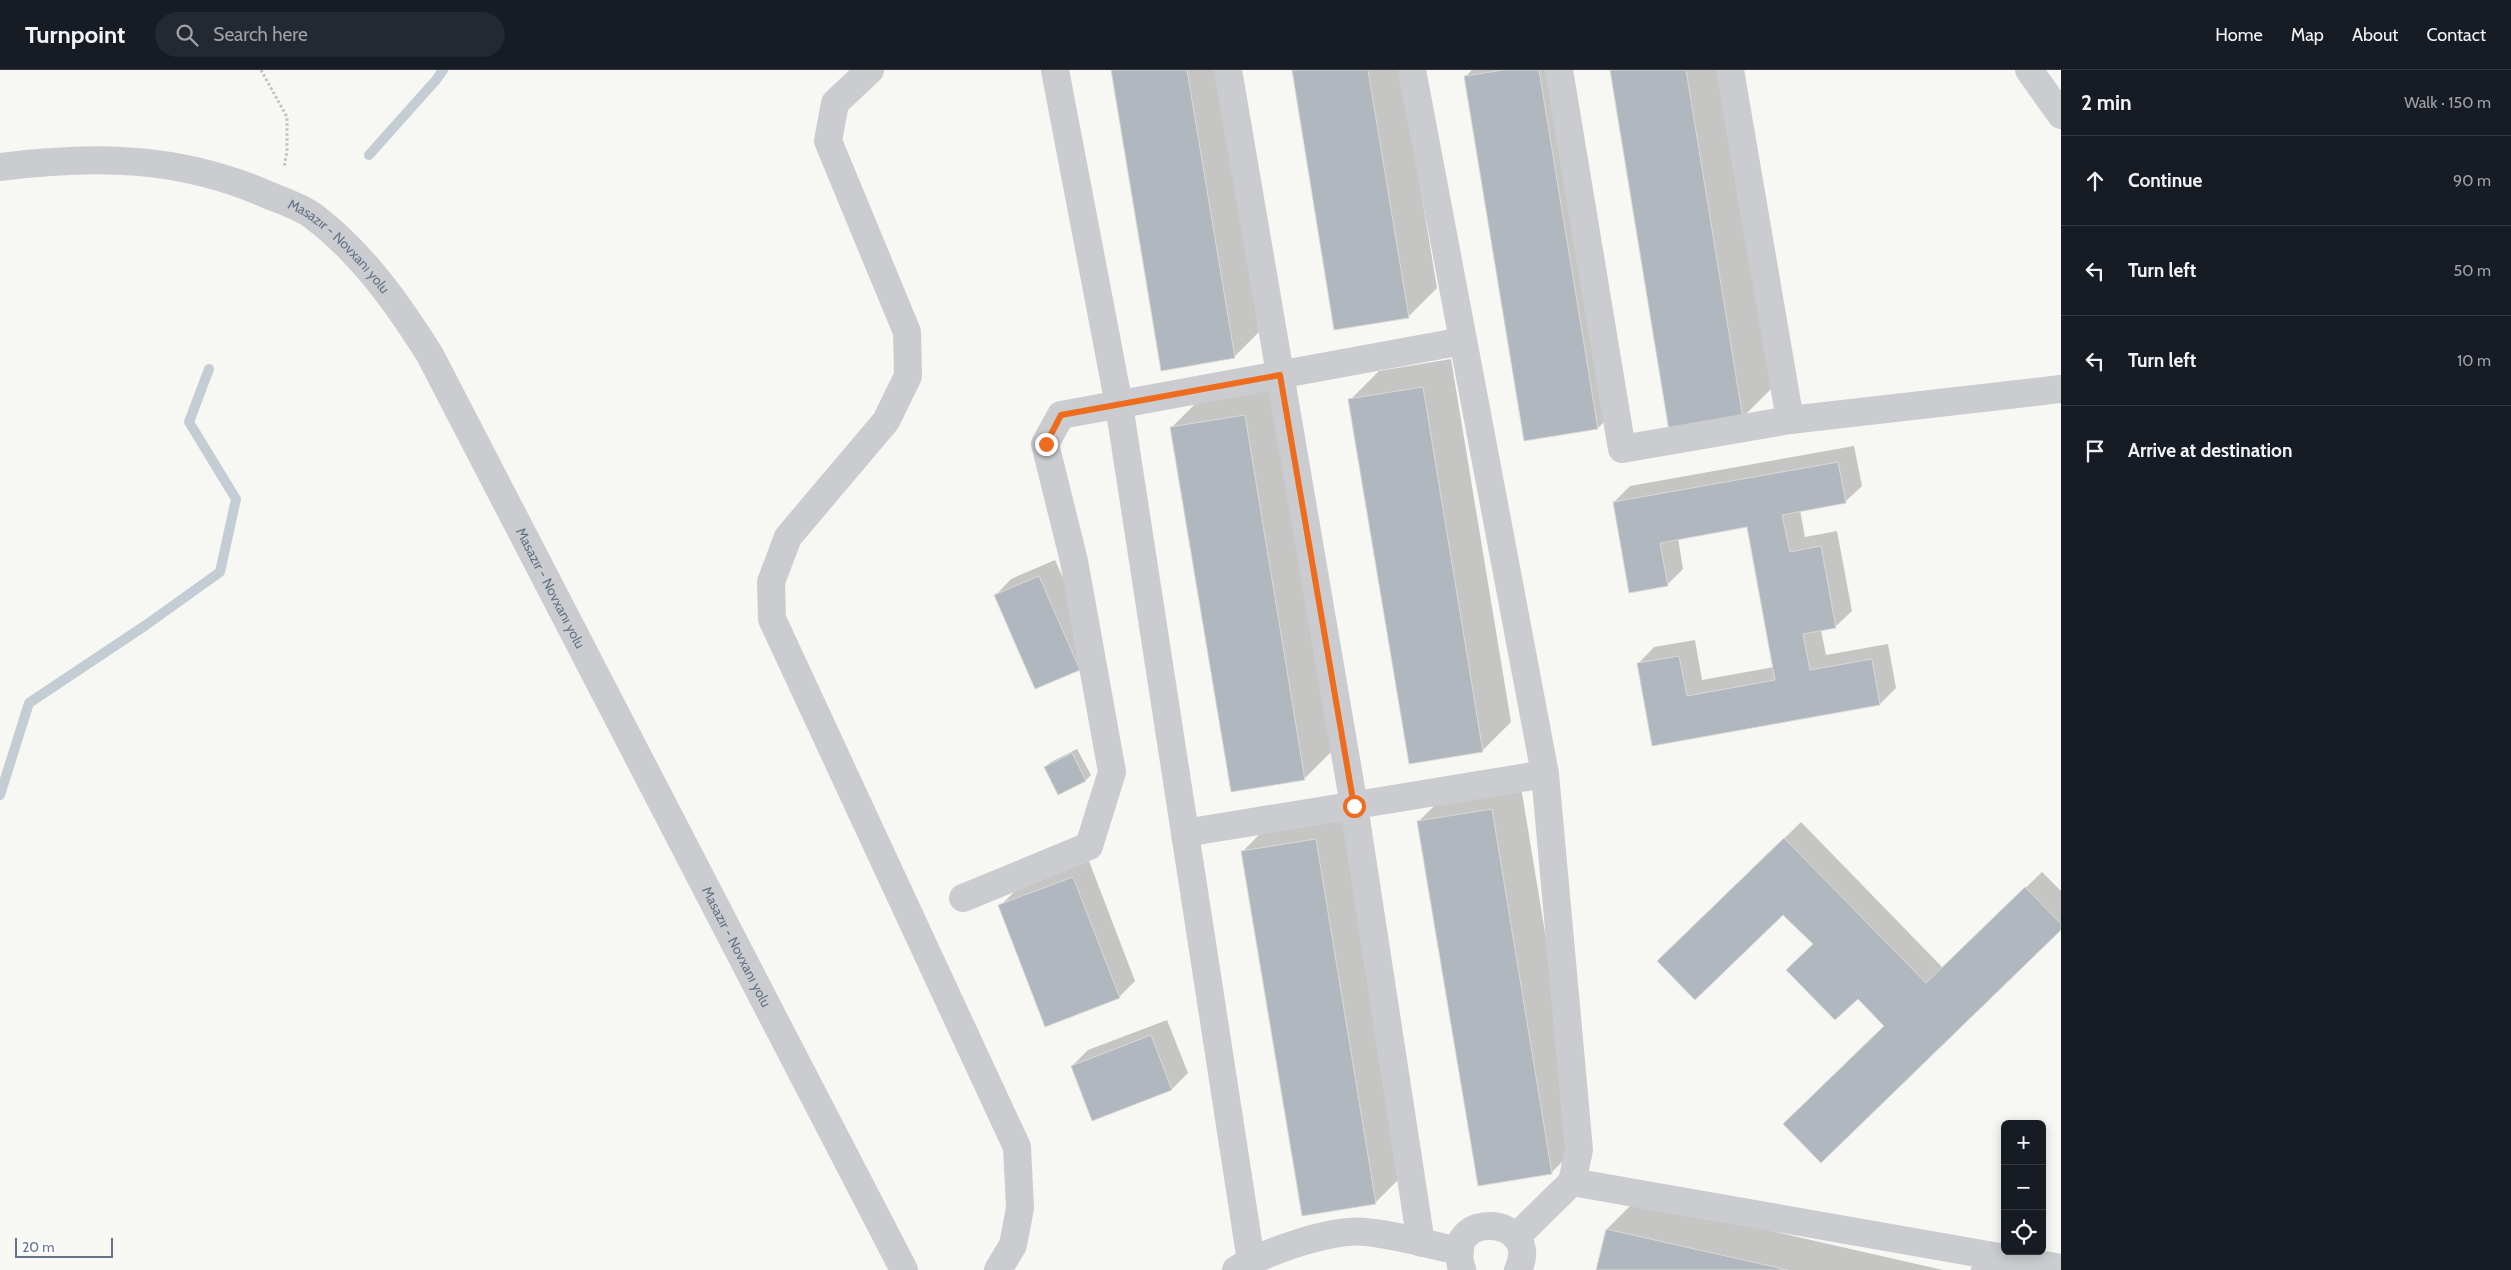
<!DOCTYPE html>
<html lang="en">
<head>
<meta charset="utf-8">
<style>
	body { margin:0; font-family:Cabin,sans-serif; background:#242831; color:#f1f3f6 }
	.controls { position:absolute; right:15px; bottom:15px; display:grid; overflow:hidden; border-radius:8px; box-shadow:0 2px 12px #0003 }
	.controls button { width:45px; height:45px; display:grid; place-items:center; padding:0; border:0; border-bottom:1px solid #363941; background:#171b24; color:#f1f3f6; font:25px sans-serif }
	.scale { position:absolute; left:15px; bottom:12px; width:98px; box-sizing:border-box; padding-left:5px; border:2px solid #647387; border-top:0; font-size:14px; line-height:18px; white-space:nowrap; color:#647387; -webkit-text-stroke:4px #fff; paint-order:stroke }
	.stop { position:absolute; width:15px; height:15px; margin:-11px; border:4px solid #ee6c1e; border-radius:50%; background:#fff }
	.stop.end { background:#ee6c1e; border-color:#fff; box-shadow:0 1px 5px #0008 }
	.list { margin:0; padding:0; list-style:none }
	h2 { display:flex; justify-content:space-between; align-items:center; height:65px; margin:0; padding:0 20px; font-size:21px }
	h2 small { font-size:16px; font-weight:400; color:#9ea1a6 }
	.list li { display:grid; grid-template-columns:32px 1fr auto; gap:15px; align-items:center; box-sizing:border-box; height:90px; padding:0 20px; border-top:1px solid #363941 }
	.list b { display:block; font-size:19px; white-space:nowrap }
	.list em { font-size:16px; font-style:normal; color:#9ea1a6 }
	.icon { flex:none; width:28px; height:28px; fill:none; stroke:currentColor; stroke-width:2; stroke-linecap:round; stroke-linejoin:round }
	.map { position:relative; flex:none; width:2061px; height:1200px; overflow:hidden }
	header { display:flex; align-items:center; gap:30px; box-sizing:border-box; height:70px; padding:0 25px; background:#171b24; border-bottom:1px solid #363941 }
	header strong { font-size:24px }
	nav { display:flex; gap:28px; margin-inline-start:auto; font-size:18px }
	.search { width:350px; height:45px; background:#242831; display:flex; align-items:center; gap:12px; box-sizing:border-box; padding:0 18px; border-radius:28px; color:#9ea1a6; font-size:19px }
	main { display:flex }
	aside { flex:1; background:#171b24 }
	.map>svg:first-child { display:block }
	.shadow { fill:#0003 }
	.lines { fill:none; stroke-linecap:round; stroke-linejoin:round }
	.stream { stroke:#c5cdd4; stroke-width:10 }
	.building { fill:#b1b7bf; stroke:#d9d9d7 }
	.path { stroke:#c0c2c5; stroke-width:3; stroke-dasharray:2.5 2.5; stroke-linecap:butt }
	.minor { stroke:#caccd0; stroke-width:28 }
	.route { stroke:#ee6c1e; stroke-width:6 }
	.labels { text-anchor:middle; stroke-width:5; stroke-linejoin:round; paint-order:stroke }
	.street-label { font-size:14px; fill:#647387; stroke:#fff }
</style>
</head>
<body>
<header>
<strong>Turnpoint</strong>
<div class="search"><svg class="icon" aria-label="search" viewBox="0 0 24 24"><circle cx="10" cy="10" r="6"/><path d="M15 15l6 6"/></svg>Search here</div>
<nav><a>Home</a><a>Map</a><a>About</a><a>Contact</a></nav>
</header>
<main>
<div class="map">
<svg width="2061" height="1200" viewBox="0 0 2061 1200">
	<rect width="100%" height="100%" fill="#f7f8f4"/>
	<path class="shadow" d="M1112,0H1220L1263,258L1234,287Z
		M1293,0H1401L1437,218L1408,247Z
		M1472,0H1572L1627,329L1598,358L1465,7Z
		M1611,0H1719L1772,318L1743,347Z
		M1451,289L1511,652L1482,681L1350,330L1379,301Z
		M1273,317L1333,680L1304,709L1172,357L1201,328Z
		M1854,376L1862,416L1845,432L1800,440L1805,467L1837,461L1852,541L1835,557L1821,560L1826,585L1888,574L1896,618L1880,634L1653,675L1638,594L1654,577L1695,570L1702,610L1774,597L1748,456L1678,468L1683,499L1667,515L1614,432L1630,416Z
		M1055,490L1096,582L1080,599L1036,618L995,526L1011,509Z
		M1077,679L1091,705L1086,710L1045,697L1051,692Z
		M1520,711L1580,1074L1551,1103L1419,751L1448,722Z
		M1344,741L1404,1104L1375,1133L1243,781L1272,752Z
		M1801,752L1943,898L2042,802L2061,821V858L1885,955L1814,874L1783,843L1675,875Z
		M1089,791L1135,911L1119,927L1000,836L1016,820Z
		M1167,950L1188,1003L1172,1019L1093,1049L1072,996L1088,980Z
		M1636,1130L1943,1200H1597L1607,1159Z"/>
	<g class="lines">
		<path class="stream" d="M369,85L436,10L443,0
			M0,725L29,633L146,555L220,502L236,429L189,352L209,299"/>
	</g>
	<path class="building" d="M1111,0H1187L1235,288L1161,301Z
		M1292,0H1368L1409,248L1334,260Z
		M1504,0H1539L1598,359L1524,371L1464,6Z
		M1610,0H1686L1743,349L1669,361Z
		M1423,317L1483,682L1409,694L1348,329Z
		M1245,345L1305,710L1231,722L1170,357Z
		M1838,392L1846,433L1782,445L1790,482L1821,476L1836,558L1803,564L1810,600L1872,589L1880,635L1652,676L1637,593L1679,586L1687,626L1775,610L1747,457L1660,473L1668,516L1629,523L1613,432Z
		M1039,506L1080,600L1035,619L994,525Z
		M1072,683L1086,711L1058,725L1044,697Z
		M1492,739L1552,1104L1478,1116L1417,751Z
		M1784,768L1926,913L2025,817L2061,854V860L1821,1093L1783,1054L1884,956L1858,929L1835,950L1786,900L1813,874L1783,845L1695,930L1657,891Z
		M1316,769L1376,1134L1302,1146L1241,781Z
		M1073,807L1120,928L1045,957L998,835Z
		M1151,965L1172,1020L1092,1051L1071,996Z
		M1606,1159L1788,1200H1596Z"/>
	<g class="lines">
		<path class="path" d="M261,0L287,47V81L284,98"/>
		<g class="minor">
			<path d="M870,0L835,33L828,71L907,262L908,306L886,351L788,467L771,512L772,549L1017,1077L1020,1138L1013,1175L998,1200"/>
			<path d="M1055,0L1119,335L1251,1191"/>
			<path d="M1228,0L1354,736L1421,1173"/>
			<path d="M1412,0L1545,704L1579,1080L1572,1112L1516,1167"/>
			<path d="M1559,0L1622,379L1790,350L2061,319"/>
			<path d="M1730,0L1790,350"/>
			<path d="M2029,0L2061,45"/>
			<path id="s1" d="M0,97C95,85 180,86 268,125C283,131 301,137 313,146C362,183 398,234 430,285L904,1200"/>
			<path d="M1185,763L1545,704"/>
			<path d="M963,828L1089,776L1112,702L1074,491L1045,374L1061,345L1463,271"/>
			<path d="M1572,1112L1988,1185L1985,1200"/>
			<path d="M1988,1185L2061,1198"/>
			<path d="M1462,1199C1441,1137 1544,1146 1518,1200"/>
			<path d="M1236,1200C1265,1182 1332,1158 1366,1162C1398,1165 1429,1175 1460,1181"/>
		</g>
	</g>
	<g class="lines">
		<path class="route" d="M1046,374L1061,345L1280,305L1354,736"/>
	</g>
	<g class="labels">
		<g class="street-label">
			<text dy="5" stroke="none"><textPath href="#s1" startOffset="362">Masazır - Novxanı yolu</textPath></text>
			<text dy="5" stroke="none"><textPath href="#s1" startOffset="768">Masazır - Novxanı yolu</textPath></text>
			<text dy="5" stroke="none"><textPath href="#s1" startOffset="1172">Masazır - Novxanı yolu</textPath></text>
		</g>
	</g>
</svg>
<div class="controls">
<button>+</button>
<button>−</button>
<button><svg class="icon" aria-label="locate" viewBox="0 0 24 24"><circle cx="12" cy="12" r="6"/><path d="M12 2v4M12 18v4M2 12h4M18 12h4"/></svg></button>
</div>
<div class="scale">20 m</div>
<div class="stop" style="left:1354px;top:736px"></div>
<div class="stop end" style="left:1046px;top:374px"></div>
</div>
<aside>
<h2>2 min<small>Walk · 150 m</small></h2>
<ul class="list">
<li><svg class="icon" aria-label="ahead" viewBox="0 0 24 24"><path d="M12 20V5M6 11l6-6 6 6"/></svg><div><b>Continue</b></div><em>90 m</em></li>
<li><svg class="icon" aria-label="left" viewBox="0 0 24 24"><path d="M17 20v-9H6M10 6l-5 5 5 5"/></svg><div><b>Turn left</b></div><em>50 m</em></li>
<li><svg class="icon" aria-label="left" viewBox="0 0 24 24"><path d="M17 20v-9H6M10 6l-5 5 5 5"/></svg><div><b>Turn left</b></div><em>10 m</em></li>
<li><svg class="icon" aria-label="arrive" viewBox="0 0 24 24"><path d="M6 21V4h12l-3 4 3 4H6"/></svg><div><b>Arrive at destination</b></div></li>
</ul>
</aside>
</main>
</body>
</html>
